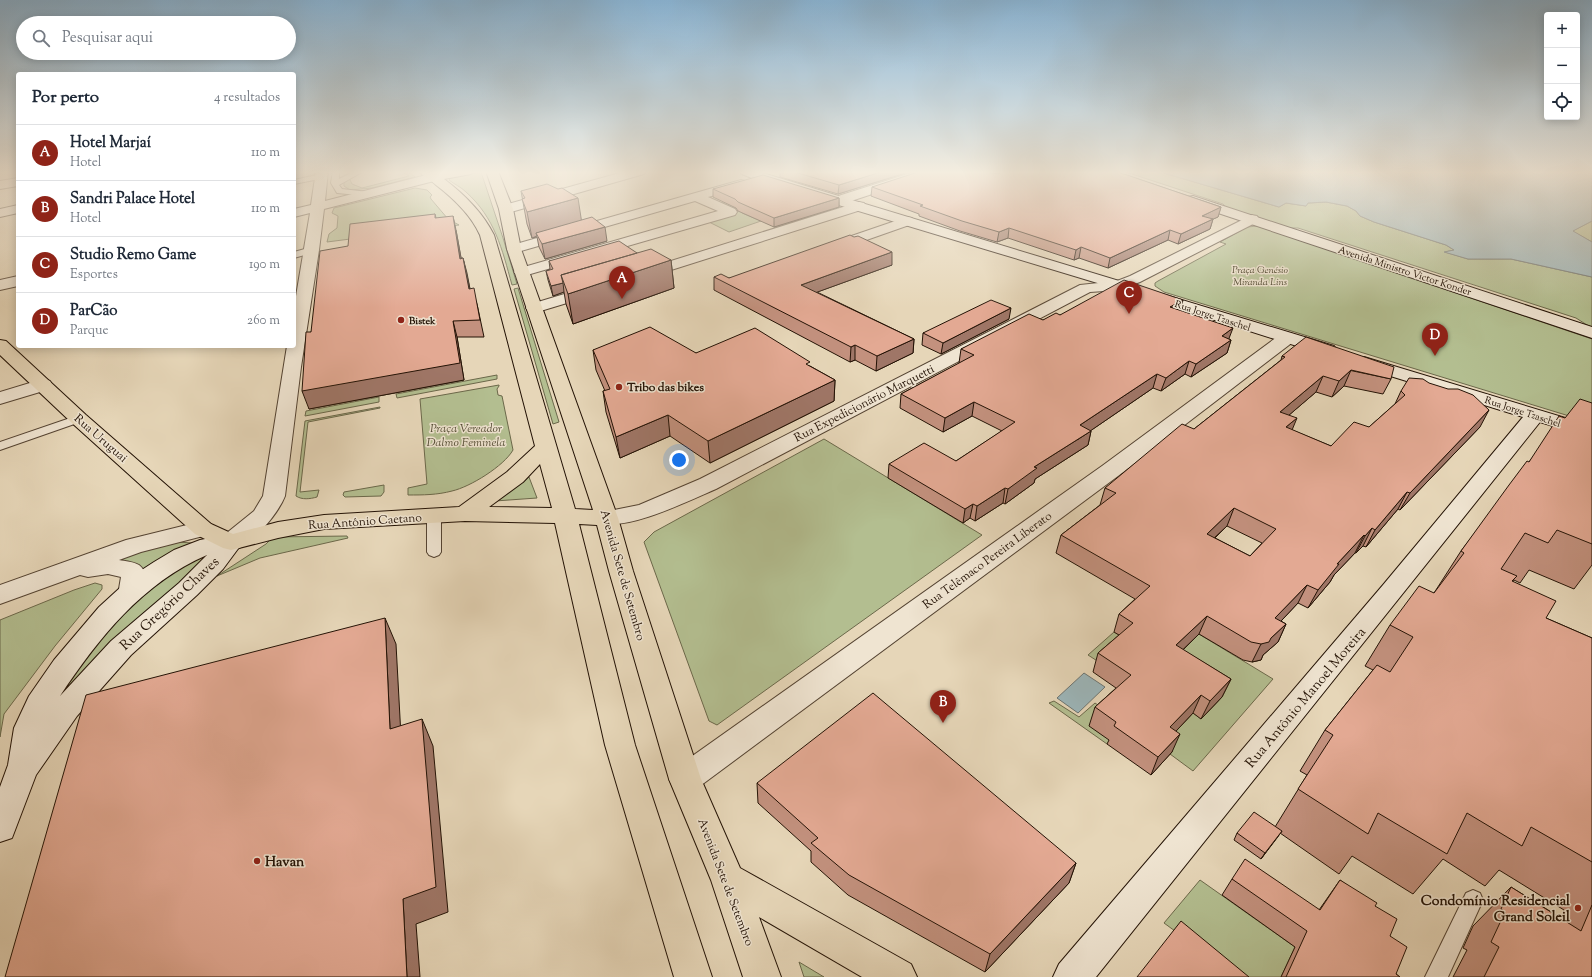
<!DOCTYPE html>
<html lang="pt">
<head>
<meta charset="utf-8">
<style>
	body { margin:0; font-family:"Sorts Mill Goudy",serif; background:#f6f6f7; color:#1f2937 }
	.controls { position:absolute; right:12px; top:12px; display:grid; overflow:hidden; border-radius:4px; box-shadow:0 2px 10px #0003 }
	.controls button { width:36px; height:36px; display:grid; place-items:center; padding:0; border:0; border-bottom:1px solid #e0e1e3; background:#fff; color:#1f2937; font:20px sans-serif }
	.you { position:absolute; left:679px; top:460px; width:14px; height:14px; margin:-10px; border:3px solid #fff; border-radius:50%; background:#1a73e8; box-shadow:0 0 0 6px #1a73e833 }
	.badge { display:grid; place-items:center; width:26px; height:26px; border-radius:50%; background:#8f2418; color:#fff; font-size:13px; font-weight:700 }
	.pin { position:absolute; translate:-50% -33px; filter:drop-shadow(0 1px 2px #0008) }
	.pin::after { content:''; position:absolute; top:21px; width:14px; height:12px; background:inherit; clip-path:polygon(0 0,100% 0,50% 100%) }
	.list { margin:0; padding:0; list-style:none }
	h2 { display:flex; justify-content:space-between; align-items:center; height:52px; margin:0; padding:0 16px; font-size:17px }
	h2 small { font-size:13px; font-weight:400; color:#747a83 }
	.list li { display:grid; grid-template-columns:26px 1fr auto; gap:12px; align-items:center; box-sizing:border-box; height:56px; padding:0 16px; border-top:1px solid #e0e1e3 }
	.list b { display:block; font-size:15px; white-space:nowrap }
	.list p { margin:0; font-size:13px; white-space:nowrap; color:#747a83 }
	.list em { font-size:13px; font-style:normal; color:#747a83 }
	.icon { flex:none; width:22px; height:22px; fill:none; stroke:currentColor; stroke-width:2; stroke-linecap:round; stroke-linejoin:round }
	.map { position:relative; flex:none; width:1592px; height:977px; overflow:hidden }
	.search { position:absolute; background:#fff; box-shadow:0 2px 10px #0003; left:16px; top:16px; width:280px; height:44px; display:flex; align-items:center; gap:10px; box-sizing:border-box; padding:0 14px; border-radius:22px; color:#747a83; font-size:15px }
	.panel { position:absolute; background:#fff; box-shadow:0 2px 10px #0003; left:16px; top:72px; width:280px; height:276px; border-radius:4px }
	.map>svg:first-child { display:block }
	.green { fill:#b3be90; stroke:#6b684a }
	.water { fill:#9cb6ba; stroke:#6c7472 }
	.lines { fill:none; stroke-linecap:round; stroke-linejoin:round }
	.lane-casing { stroke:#544332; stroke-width:2 }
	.street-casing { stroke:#544332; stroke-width:2 }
	.secondary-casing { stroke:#231205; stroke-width:2 }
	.primary-casing { stroke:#231205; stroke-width:2 }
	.lane { fill:#efe4d1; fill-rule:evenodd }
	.street { fill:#efe4d1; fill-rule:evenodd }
	.secondary { fill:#efe4d1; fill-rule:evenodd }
	.primary { fill:#e6d6b8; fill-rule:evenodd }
	.wall { fill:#c3917e; stroke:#231205; fill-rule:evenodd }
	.shaded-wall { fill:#9f7667; stroke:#231205 }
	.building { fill:#e3a993; stroke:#231205; fill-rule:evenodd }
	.poi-dot { fill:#8f2418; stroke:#efe4d1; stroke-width:1.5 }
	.labels { text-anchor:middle; stroke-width:3; stroke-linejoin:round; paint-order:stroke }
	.far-park-label { font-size:10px; font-style:italic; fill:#554e36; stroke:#efe4d1 }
	.far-street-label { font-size:10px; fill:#231205; stroke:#efe4d1 }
	.far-poi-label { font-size:10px; font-weight:bold; fill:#231205; stroke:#efe4d1; text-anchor:start }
	.poi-label { font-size:12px; font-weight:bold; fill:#231205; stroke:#efe4d1; text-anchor:start }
	.street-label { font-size:12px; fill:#231205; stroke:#efe4d1 }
	.park-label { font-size:12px; font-style:italic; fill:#554e36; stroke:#efe4d1 }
	.near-street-label { font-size:14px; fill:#231205; stroke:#efe4d1 }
	.near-poi-label { font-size:14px; font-weight:bold; fill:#231205; stroke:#efe4d1; text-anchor:start }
</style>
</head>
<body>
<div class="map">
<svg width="1592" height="977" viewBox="0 0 1592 977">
	<rect width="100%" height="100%" fill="#e6d6b8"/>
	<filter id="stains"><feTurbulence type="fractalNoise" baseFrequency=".005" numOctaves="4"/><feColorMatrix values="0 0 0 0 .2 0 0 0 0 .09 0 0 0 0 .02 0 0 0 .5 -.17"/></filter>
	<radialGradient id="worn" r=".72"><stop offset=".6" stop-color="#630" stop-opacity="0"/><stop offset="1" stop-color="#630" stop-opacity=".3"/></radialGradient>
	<path class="green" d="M401,171H407L415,177L372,188L350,190L344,186V182L349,178L352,184L362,188L409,176Z
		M1123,171H1157L1279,207L1286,203L1306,206L1308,203L1326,202L1347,206L1356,211L1360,216L1374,222L1446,245L1454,250L1445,252L1468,259H1511L1592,277V327L1587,325L1576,318L1298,228H1287L1228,209L1223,204Z
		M481,172L503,238L517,284L512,285C502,249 495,218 466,192C461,187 454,184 449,180L451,178Z
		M415,188L427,190L432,195L430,197L431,199L448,219L459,225L327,242L329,234L337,228L338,216L332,213L334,208Z
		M766,188L742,213L761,221L729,232L707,221L738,211L720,203Z
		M1592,221V242L1572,231Z
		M1258,226L1592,339V423L1164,292L1155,286V283L1158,281L1226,244L1220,242L1247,227Z
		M518,288L559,422L553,424L514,289Z
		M497,375V379L397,398L396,394Z
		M499,385V386L497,389L498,395L502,396L513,450C504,466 470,487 452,491C437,495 423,495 408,495V488L427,484L420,399Z
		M379,397V402L305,416L306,411Z
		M380,407V408L308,422L300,492L319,490L317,497C310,499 302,500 296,496L305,421Z
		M824,439L982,535L717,725L709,721L644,542L654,532Z
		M529,477L537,498L495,501Z
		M384,485V492L381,496L345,497L343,495L344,492Z
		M347,536L348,538L260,558L217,576L266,544L273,537Z
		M178,542L192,543L143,572L120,561L125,556Z
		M205,553L204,559L46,717L62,688L133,596Z
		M95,583L102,585V589L55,646L4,714L0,737V620L74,590Z
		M1189,628L1273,679L1193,771L1170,754L1172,752L1163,745L1193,713L1201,719L1222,697L1102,664L1088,655L1114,632L1158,661Z
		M1054,701L1079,717L1095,703L1105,710L1110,741L1107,744L1049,703Z
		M1200,880L1295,947L1281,977H1238L1164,923Z
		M799,962L824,977H804Z"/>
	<path class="water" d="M1157,171H1592V221L1573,231L1592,242V277L1511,259H1468L1444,252L1454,250L1446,245L1374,222L1360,216L1356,211L1347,206L1326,202L1308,203L1306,206L1286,203L1279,207Z
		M1084,673L1105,687L1078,713L1057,698Z"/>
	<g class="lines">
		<defs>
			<path id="lane" d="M333,171H339V179L355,171H364L339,185L342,189L368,192L372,194L368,196L337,193L331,183Z
				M321,174L325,176L324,178L294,184V180Z
				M312,247L315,248L316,250L315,252L294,258V252Z
				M79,415L83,417L85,419L83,421L0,450V442Z
				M434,512L439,513L441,516V552L439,555L434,557L429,555L427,552V516L429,513Z
				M1473,890L1480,893L1483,900L1448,977H1425L1466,893Z"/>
			<path id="street" d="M316,171H328L325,201L434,173L438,174L440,177L438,180L324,209L319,250L301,367L285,496C279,512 250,549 232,550C229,550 225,548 223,548L219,542L223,536L254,511L263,496L287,346H294V308L310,213L294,217V209L311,205Z
				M627,171H646L644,174L511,212H501L499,209L501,206Z
				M917,171H935L933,174L845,203H835L834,200L835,197Z
				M18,178V186L0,189V181Z
				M741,180L745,181L747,184L745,187L708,197L735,209L737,212L735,215L527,275L522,277L517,275L514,272L517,269L718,211L695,201L514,253L509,252L507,249L509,246Z
				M859,202L864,203L866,206L864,209L649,277L644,279L639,277L636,274L639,271Z
				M18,205V213L0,217V209Z
				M1252,215L1257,216L1259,219L1257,222L1140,282L1119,290L1090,292L716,489C688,501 628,531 599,523L596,518L599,513L639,505L700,479L1080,285L1117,281L1130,276Z
				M907,217L912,218L914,221L912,224L838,250L833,251L828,250L826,247L828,244Z
				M18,276V286L0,290V280Z
				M594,285L600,287L602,290L600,293L534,313L528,311L526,308L528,305Z
				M1287,333L1293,334L1296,338L1293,342L1118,476L696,789L685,793L674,789L669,779L674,769L1102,466L1281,334Z
				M43,379L50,381L52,385L50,389L0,404V392Z
				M203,521L211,524L215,529L211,534L141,552L119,560C125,561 134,562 139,565C149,573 146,586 141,595L132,598L123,595L119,589L121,577L108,574L88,577L80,575L0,604V585L126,540Z"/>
			<path id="secondary" d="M740,171H756L1334,346L1337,350L1334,354L1328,355L1322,354L1114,288L759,181L742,174Z
				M1193,196L1592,327V338L1188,203L1187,200L1188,197Z
				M1364,357L1592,426V438L1540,422L1096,977H1053L1059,964L1383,585L1523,417L1358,366L1355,362L1358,358Z
				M231,534L239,536L243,542L223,569L197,595L131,655L77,716L36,775L12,838L0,842V787L8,765L14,728L29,696L54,660L99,607L134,575L154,562L174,550L200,540ZM207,555L179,583L111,641L60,696C98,639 142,583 207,555Z"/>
			<path id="primary" d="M419,171H433L436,173L447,171H473L471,174L444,179C464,194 483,213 494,235L575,509L593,510L507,249L499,209L486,171H498L513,209L521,249L618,518L633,571L701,779L740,868L911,964L917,977H862L759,917L781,977H743L711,880L669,779L609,571L597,525L579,524L635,745L712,977H674L605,745L555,523L465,521L324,529L278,538L231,550L223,548L195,534L72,423L0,355V340L6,341L86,415L211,524L233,534L278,522L324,515L459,507L507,472L535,446L480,235C471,215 453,198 436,185C431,180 423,177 419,171ZM540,464L552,508L489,507L523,482Z"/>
		</defs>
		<use href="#lane" class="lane-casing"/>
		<use href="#street" class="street-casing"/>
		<use href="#secondary" class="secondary-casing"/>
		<use href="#primary" class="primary-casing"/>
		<use href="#lane" class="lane"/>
		<use href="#street" class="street"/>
		<use href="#secondary" class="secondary"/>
		<use href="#primary" class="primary"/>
	</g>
	<path class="wall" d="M780,171H912L838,194L780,177Z
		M987,171H1114L1221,207L1218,217L1213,219L1210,229L1178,244L1168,240L1108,268L1079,258L1074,260L1008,238L997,242L960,231L919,216V214L871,196L872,187L985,172L996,174L994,173Z
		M713,189L839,198V207L774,227L738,211L736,208L713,197Z
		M521,191L581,220L607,241L545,259L539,247L537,237L532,238L527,224Z
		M435,214L436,218L456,230L461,258H463L470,289L477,304L484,337H457L464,380L309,409L311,332L348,246Z
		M637,253L671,260L674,288L573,324L566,304L564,292L553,296L548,280L546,271L550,269L549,261Z
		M892,265L817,292L914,339L913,353L876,371L855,360L850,362L714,290V277L729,278Z
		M1183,300L1180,311L1231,340L1227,353L1191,377L1185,374L1161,391L1153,388L1090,431H1091L1088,445L1035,479L1034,483L1005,504L1003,503L975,521L970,518L963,523L888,478L889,464L956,461L1002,431L972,416L943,432L900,408L901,394L960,363H959L961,349L1043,320L1060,315Z
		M1009,319L941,354L922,345L923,333Z
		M593,350L696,353L810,366L835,380L834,401L710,463L670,436L620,458L606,412L603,391H605L596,370Z
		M1282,356L1391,379L1383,394L1344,386L1332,397L1316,392L1289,415L1292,430L1331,446L1369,427L1395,404L1401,391L1480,427L1400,510L1398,509L1366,547L1363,546L1356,553H1355L1334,575L1330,582L1308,608L1298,603L1281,621L1286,624L1278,642L1263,655L1261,660L1252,662L1243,660L1199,634L1183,650L1231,679L1222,697L1201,719L1193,713L1176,731L1172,752L1151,775L1107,744L1109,740L1089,726L1095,707L1116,688L1093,672L1098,653L1119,635L1114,632L1119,614L1135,599L1056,553L1061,535L1100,505L1105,488L1194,429L1281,360ZM1227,526L1262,543L1250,556L1215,538Z
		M1592,403V565L1574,589L1529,570L1520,583L1514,580L1513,582L1546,618L1592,638V977H1453L1467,950L1463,948L1473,926L1511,887L1561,918L1564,910L1499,870L1485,886L1443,859L1413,894L1352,856L1339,874L1280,833L1261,859L1234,840L1237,833L1275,827L1307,775L1300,771L1325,730L1373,670L1365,666L1390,625L1434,593L1461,551L1529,462L1565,418Z
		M757,783L1076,863L1069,883L985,972L848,895L811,862V851L758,803Z
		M1232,879L1319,910L1340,880L1375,906L1390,936L1396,974L1400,977H1281L1295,947L1222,895Z"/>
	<path class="shaded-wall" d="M884,171H912L838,194L839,185Z
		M578,198L582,224L536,233L537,236L532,238L527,212Z
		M839,198V207L774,227V218Z
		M1221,207L1218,217L1199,225L1202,216Z
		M453,216L456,230L464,274L460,259Z
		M1213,219L1210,229L1178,244L1181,234Z
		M605,227L607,241L545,259L542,244Z
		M1009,228L1008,238L997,242L999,232Z
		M1170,230L1168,240L1108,268L1110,258Z
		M1081,247L1079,258L1074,260L1076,250Z
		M892,252V265L801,298V285Z
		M463,258L467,273L473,305L469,289Z
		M671,260L674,288L573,324L568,294Z
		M563,283L564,292L553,296L551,286Z
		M1183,300L1179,313L1170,307Z
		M1011,308L1009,319L941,354L943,343Z
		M453,321L457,337L464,380L309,409L302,391Z
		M1233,328L1228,341L1222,336Z
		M914,339L913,353L876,371L877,356Z
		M1231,340L1227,353L1191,377L1196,364Z
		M855,345V360L850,362L851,347Z
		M1189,361L1185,374L1161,391L1166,378Z
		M1351,370L1344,386L1332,397L1339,381Z
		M1157,374L1153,388L1077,440L1080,425Z
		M1323,376L1316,392L1274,428L1280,412Z
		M835,380L834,401L710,463L708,441Z
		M974,402L972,416L943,432L945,418Z
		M1489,410L1480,427L1400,510L1410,493Z
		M668,415L670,436L620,458L616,437Z
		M1297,418L1290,435L1286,427Z
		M1091,431L1088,445L1035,479L1034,483L1005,504L1008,489L1034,467Z
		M1005,488L1003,503L975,521L977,506Z
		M1407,492L1398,509L1366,547L1375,530Z
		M973,504L970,518L963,523L965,509Z
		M1234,508L1227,526L1200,551L1207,534Z
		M1372,528L1363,546L1356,553L1365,536Z
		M1364,535L1355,553L1334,575L1330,582L1308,608L1318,590L1337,564Z
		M1307,585L1298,603L1267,636L1275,618Z
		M1207,616L1199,634L1169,663L1176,645Z
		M385,618L396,644L402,755L390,729Z
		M1286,624L1278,642L1263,655L1261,660L1252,662L1261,644L1271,638Z
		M1231,679L1222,697L1201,719L1210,701Z
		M1201,695L1193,713L1163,745L1170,727Z
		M422,719L433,746L448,912L416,924L420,977H407L403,899Z
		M1180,734L1172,752L1151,775L1158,757Z
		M1282,831L1277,838L1261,859L1265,853Z
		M1076,863L1069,883L985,972L990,954Z"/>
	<path class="building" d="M791,171H884L839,185Z
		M921,171H982L985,172L999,174L1002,171H1114L1130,176L1221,207L1202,216L1213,219L1181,234L1170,230L1110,258L1081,247L1076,250L1009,228L999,232L962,221L920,206L923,205L872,187Z
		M763,175L839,198L774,218L738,202L735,199L713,189Z
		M547,184L558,189L562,188L578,198L527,212L522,199L525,198L521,191Z
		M435,214V218L453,216L460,259L463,258L469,289L474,288L480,320L453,321L460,363L302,391L306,332H311L320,251L348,246L350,224Z
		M592,217L605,227L542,244L536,233Z
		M850,235L854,237L858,236L892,252L801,285L914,339L877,356L855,345L851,347L714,277L721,274L729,278Z
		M619,241L637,253L561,275L563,283L551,286L546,271L553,269L549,261Z
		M651,249L671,260L568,294L561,275Z
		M1124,280L1183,300L1170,307L1233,328L1222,336L1231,340L1196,364L1189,361L1166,378L1157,374L1080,425L1091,431L1034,467L1037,468L1008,489L1005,488L977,506L973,504L965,509L889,464L924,443L956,461L1015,422L974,402L945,418L901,394L974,355L961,349L1029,314L1043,320L1056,313L1060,315Z
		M991,300L1011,308L943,343L923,333Z
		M650,327L696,353L755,328L810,362L806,364L835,380L708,441L668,415L616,437L603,391L610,389L593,350Z
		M1306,337L1394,367L1391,379L1351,370L1339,381L1323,376L1280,412L1297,418L1286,427L1331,446L1354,422L1369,427L1405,395L1401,391L1409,378L1423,379L1429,383L1448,389H1458L1473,395L1489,410L1410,493L1407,492L1375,530L1372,528L1365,536L1364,535L1337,564H1339L1318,590L1307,585L1275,618L1286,624L1271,638L1269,642L1261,644L1251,642L1207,616L1176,645L1231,679L1210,701L1201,695L1170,727L1180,734L1158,757L1114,726L1116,722L1095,707L1131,675L1098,653L1133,623L1119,614L1150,586L1061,535L1116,493L1105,488L1182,424L1194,429L1285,357L1282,356ZM1234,508L1276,529L1250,556L1207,534Z
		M1580,399L1592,403V544L1557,530L1548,543L1525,533L1501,569L1517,576L1512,581L1556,601L1546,618L1592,638V862L1531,827L1522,846L1467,813L1447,854L1378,813L1368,834L1298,789L1333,735L1325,730L1377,665L1390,672L1413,637L1390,625L1419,586L1434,593L1464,553L1461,551L1509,485L1527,461L1529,462L1559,416L1565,418Z
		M385,618L390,729L422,719L436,887L403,899L407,977H5L86,695Z
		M873,693L1076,863L990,954L849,875L811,843L818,838L757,783Z
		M1254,812L1282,831L1265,853L1237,833Z
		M1245,859L1320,910L1340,880L1377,903L1375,906L1397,919L1390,936L1407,947L1396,974L1400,977H1286L1307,931L1232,879Z
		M1511,887L1581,931L1592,905V977H1484L1499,947L1491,942L1505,912L1501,909Z
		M1181,921L1249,977H1137Z"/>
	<linearGradient id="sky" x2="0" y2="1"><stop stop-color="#89b5d6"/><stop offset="0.56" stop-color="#f4eddf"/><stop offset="1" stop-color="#f4eddf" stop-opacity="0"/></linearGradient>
	<rect width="1592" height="308" fill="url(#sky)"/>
	<g class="poi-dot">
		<circle cx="401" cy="320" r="4"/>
		<circle cx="619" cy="387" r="4"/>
		<circle cx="257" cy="861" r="4"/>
		<circle cx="1578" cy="908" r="4"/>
	</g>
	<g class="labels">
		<g class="far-park-label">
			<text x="1260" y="273">Praça Genésio<tspan x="1260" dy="12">Miranda Lins</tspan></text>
		</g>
		<g class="far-street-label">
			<text transform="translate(1405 270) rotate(18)" y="4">Avenida Ministro Victor Konder</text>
			<text transform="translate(1213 315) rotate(18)" y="4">Rua Jorge Tzaschel</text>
			<text transform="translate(1523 411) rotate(18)" y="4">Rua Jorge Tzaschel</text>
		</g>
		<g class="far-poi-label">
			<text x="409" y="324">Bistek</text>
		</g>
		<g class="poi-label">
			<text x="627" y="391">Tribo das bikes</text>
		</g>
		<g class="street-label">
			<text transform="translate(864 403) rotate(-27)" y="4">Rua Expedicionário Marquetti</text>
			<text transform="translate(101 438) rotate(41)" y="4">Rua Uruguai</text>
			<text transform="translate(365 521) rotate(-4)" y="4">Rua Antônio Caetano</text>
			<text transform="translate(987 560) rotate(-36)" y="4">Rua Telêmaco Pereira Liberato</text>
			<text transform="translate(623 575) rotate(74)" y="4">Avenida Sete de Setembro</text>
			<text transform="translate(726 882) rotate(69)" y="4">Avenida Sete de Setembro</text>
		</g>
		<g class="park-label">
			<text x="466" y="432">Praça Vereador<tspan x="466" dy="14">Dalmo Feminela</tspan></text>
		</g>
		<g class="near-street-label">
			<text transform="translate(169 603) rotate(-43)" y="5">Rua Gregório Chaves</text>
			<text transform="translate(1305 697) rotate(-50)" y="5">Rua Antônio Manoel Moreira</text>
		</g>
		<g class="near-poi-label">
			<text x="265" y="866">Havan</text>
			<text x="1570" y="905" text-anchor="end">Condomínio Residencial<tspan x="1570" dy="16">Grand Soleil</tspan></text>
		</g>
	</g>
	<rect width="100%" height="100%" filter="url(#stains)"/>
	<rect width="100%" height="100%" fill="url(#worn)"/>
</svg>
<div class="controls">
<button>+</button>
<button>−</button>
<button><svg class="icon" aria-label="locate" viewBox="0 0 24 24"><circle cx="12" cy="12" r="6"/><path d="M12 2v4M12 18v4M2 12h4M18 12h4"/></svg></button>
</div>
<div class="you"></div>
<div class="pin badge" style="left:622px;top:299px">A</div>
<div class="pin badge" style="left:943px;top:723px">B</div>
<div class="pin badge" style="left:1129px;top:314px">C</div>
<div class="pin badge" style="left:1435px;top:356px">D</div>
<div class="search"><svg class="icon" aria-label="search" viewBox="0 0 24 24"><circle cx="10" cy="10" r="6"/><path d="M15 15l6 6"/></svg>Pesquisar aqui</div>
<section class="panel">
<h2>Por perto<small>4 resultados</small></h2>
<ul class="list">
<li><span class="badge">A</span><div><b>Hotel Marjaí</b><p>Hotel</p></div><em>110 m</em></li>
<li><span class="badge">B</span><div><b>Sandri Palace Hotel</b><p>Hotel</p></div><em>110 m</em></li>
<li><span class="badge">C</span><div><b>Studio Remo Game</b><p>Esportes</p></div><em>190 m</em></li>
<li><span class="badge">D</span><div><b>ParCão</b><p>Parque</p></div><em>260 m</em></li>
</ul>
</section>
</div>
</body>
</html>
